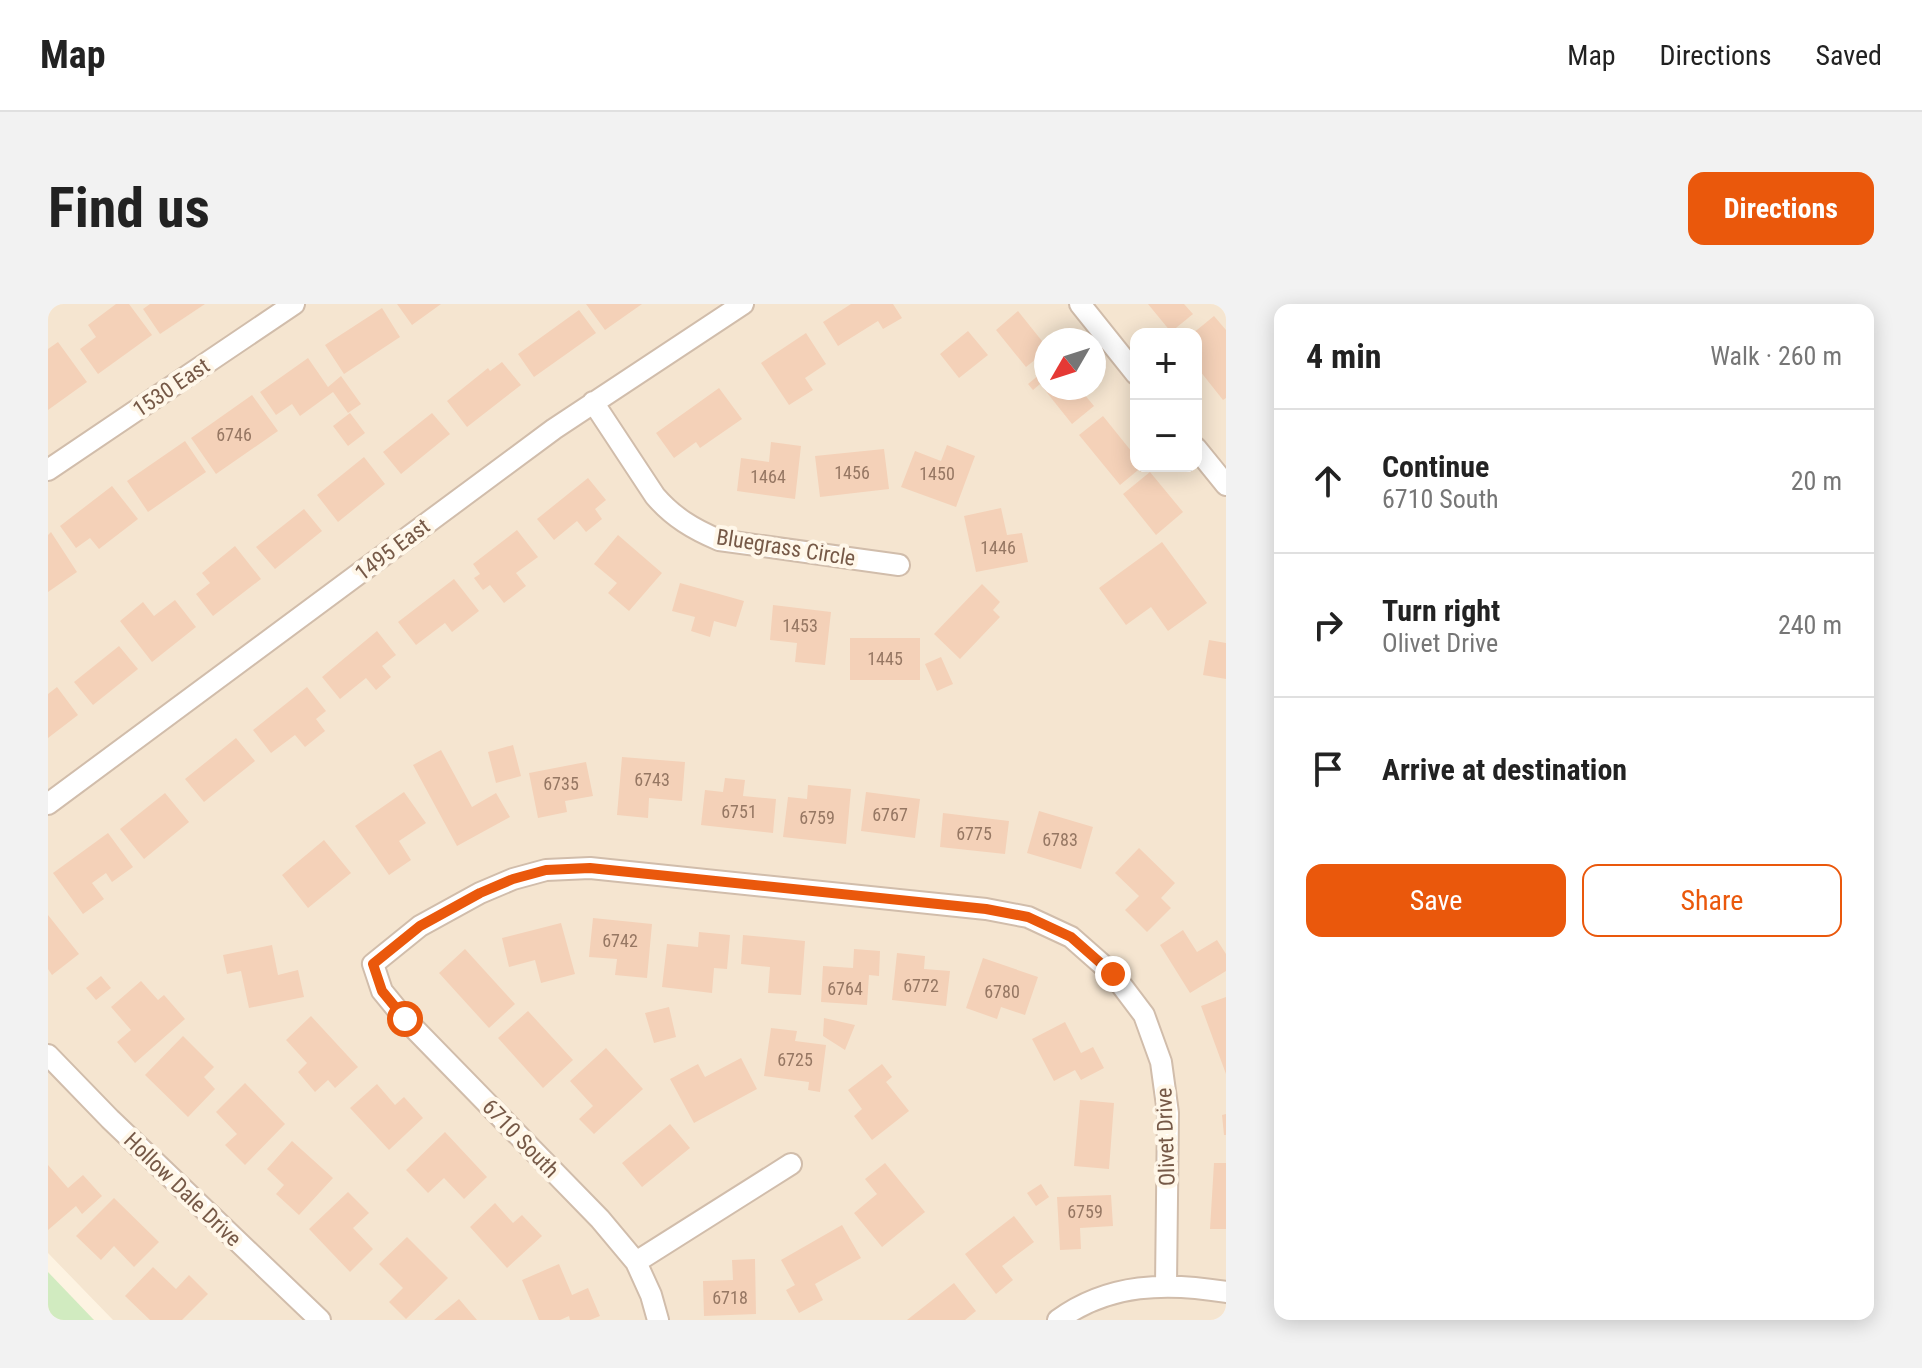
<!DOCTYPE html>
<html lang="en">
<head>
<meta charset="utf-8">
<style>
	body { margin:0; font-family:"Roboto Condensed",sans-serif; background:#f2f2f2; color:#222 }
	.controls { position:absolute; right:24px; top:24px; display:grid; overflow:hidden; border-radius:16px; box-shadow:0 4px 20px #0003 }
	.controls button { width:72px; height:72px; display:grid; place-items:center; padding:0; border:0; border-bottom:2px solid #e0e0e0; background:#fff; color:#222; font:40px sans-serif }
	.compass { position:absolute; left:986px; top:24px; width:72px; height:72px; border-radius:50%; background:#fff; box-shadow:0 4px 20px #0003; rotate:231deg }
	.stop { position:absolute; width:24px; height:24px; margin:-18px; border:6px solid #ea580c; border-radius:50%; background:#fff }
	.stop.end { background:#ea580c; border-color:#fff; box-shadow:0 2px 8px #0008 }
	.list { margin:0; padding:0; list-style:none }
	h2 { display:flex; justify-content:space-between; align-items:center; height:104px; margin:0; padding:0 32px; font-size:34px }
	h2 small { font-size:26px; font-weight:400; color:#767676 }
	.list li { display:grid; grid-template-columns:52px 1fr auto; gap:24px; align-items:center; box-sizing:border-box; height:144px; padding:0 32px; border-top:2px solid #e0e0e0 }
	.list b { display:block; font-size:30px; white-space:nowrap }
	.list p { margin:0; font-size:26px; white-space:nowrap; color:#767676 }
	.list em { font-size:26px; font-style:normal; color:#767676 }
	.actions { display:flex; gap:16px; padding:24px 32px }
	.actions a { flex:1; padding:18px 0; border:2px solid #ea580c; border-radius:16px; text-align:center; font-size:28px; color:#ea580c }
	.actions .main { background:#ea580c; color:#fff }
	.icon { flex:none; width:44px; height:44px; fill:none; stroke:currentColor; stroke-width:2; stroke-linecap:round; stroke-linejoin:round }
	.map { position:relative; flex:none; width:1178px; height:1016px; overflow:hidden; border-radius:16px }
	header { display:flex; align-items:center; gap:48px; box-sizing:border-box; height:112px; padding:0 40px; background:#fff; border-bottom:2px solid #e0e0e0 }
	header strong { font-size:38px }
	nav { display:flex; gap:44px; margin-inline-start:auto; font-size:28px }
	.intro { display:flex; align-items:center; justify-content:space-between; box-sizing:border-box; height:192px; padding:0 48px }
	h1 { margin:0; font-size:56px }
	.button { padding:20px 36px; border-radius:16px; background:#ea580c; color:#fff; font-size:28px; font-weight:700 }
	main { display:flex; gap:48px; padding:0 48px }
	aside { flex:1; background:#fff; border-radius:16px; box-shadow:0 4px 20px #0003 }
	.map>svg:first-child { display:block }
	.residential { fill:#f5e5d0; fill-rule:evenodd }
	.green { fill:#d1ebc0 }
	.building { fill:#f4d1b8 }
	.lines { fill:none; stroke-linecap:round; stroke-linejoin:round }
	.minor-casing { stroke:#d1bdab; stroke-width:24 }
	.minor { stroke:#fff; stroke-width:20 }
	.route { stroke:#ea580c; stroke-width:10 }
	.labels { text-anchor:middle; stroke-width:8; stroke-linejoin:round; paint-order:stroke }
	.number-label { font-size:18px; fill:#967763 }
	.street-label { font-size:22px; fill:#765947; stroke:#fff7e9 }
</style>
</head>
<body>
<header>
<strong>Map</strong>
<nav><a>Map</a><a>Directions</a><a>Saved</a></nav>
</header>
<div class="intro"><h1>Find us</h1><a class="button">Directions</a></div>
<main>
<div class="map">
<svg width="1178" height="1016" viewBox="0 0 1178 1016">
	<rect width="100%" height="100%" fill="#fdf3e2"/>
	<path class="residential" d="M0,0H1178V1016H65L0,949ZM1088,30H1148V162H1088ZM998,36H1046V84H998Z"/>
	<path class="green" d="M0,968L46,1016H0Z"/>
	<path class="building" d="M68,0H81L104,31L50,70L32,45L48,33L40,21Z
		M102,0H157L112,30L95,5Z
		M349,0H393L364,21Z
		M538,0H594L557,26Z
		M803,0H845L854,14L835,25L830,17L790,42L775,18Z
		M1100,0H1136L1145,10L1123,28Z
		M334,4L352,33L296,70L277,41Z
		M531,6L548,29L486,73L470,50Z
		M970,7L998,42V47L978,63L948,26Z
		M1166,12L1178,26V94L1175,96L1148,62V30H1144Z
		M920,27L940,51L911,74L892,50Z
		M758,29L778,60L757,74L765,86L741,101L713,59Z
		M10,38L39,78L0,106V45Z
		M260,54L280,83L293,72L313,100L300,109L285,88L252,112L244,100L228,111L212,88Z
		M454,58L473,81L419,123L399,97L440,64L442,67Z
		M998,65V84H1031L1046,102L1024,120L992,80L985,86L980,80Z
		M671,84L694,115L652,144L648,138L626,154L608,129Z
		M204,91L230,127L168,170L143,134Z
		M302,109L317,129L300,142L285,122Z
		M384,109L402,130L353,170L335,148Z
		M1055,112L1088,153V162H1095L1072,181L1031,131Z
		M137,137L158,168L100,208L79,177Z
		M723,138L753,142L747,195L689,187L693,154L721,158Z
		M899,141L927,152L908,203L853,183L867,147L893,157Z
		M836,145L841,185L772,193L767,152Z
		M316,153L337,180L290,218L269,191Z
		M1102,168L1135,208L1108,231L1075,190Z
		M540,174L558,196L547,205L554,215L538,228L529,217L506,236L489,215Z
		M64,182L90,215L51,245L42,234L28,244L12,222Z
		M953,204L959,231L974,229L980,258L928,268L916,212Z
		M256,205L274,227L227,265L208,243Z
		M469,226L490,253L468,269L478,282L456,299L442,281L435,286L426,274L432,270L425,260Z
		M3,228L29,268L0,288V231Z
		M570,231L614,269L581,307L560,289L569,279L546,260Z
		M1114,238L1159,299L1120,327L1103,303L1078,321L1051,284Z
		M187,242L213,275L165,312L148,290L162,279L154,269Z
		M406,275L431,307L404,328L397,319L368,341L350,318Z
		M632,279L696,297L688,323L666,317L662,333L643,327L647,313L624,307Z
		M934,280L952,298L945,306L952,313L912,355L886,330Z
		M127,296L148,323L104,358L72,317L95,298L106,312Z
		M725,301L783,308L777,361L747,358L749,339L722,336Z
		M329,327L348,351L334,362L343,373L328,386L318,374L292,395L274,373Z
		M802,334H872V376H802Z
		M1161,336L1178,339V375L1155,371Z
		M71,342L90,365L45,401L26,378Z
		M893,353L905,380L889,387L877,360Z
		M9,383L30,411L0,434V390Z
		M259,383L278,407L268,415L277,427L257,443L247,431L223,449L205,426Z
		M188,434L207,457L156,498L137,475Z
		M465,441L473,472L448,479L440,448Z
		M393,446L424,503L448,489L462,513L409,542L365,461Z
		M574,453L637,458L634,497L601,494L600,514L569,511Z
		M538,458L545,492L517,497L519,508L490,514L481,469Z
		M677,474L697,476L695,492L728,495L725,529L653,521L657,486L675,488Z
		M760,481L803,485L798,540L735,533L740,493L759,495Z
		M356,488L378,519L351,537L363,556L341,571L307,522Z
		M818,488L872,495L867,534L813,527Z
		M117,489L141,518L96,555L72,525Z
		M991,507L1045,523L1033,565L979,549Z
		M895,509L961,517L957,550L892,543Z
		M60,529L85,563L64,578L58,569L44,579L56,595L35,610L5,569Z
		M276,536L303,569L260,604L234,571Z
		M1091,544L1127,579L1113,594L1123,604L1099,628L1077,606L1091,592L1067,569Z
		M0,611L31,650L4,671L0,665Z
		M545,614L604,620L599,674L567,671L569,655L541,653Z
		M513,619L527,670L493,679L487,656L461,663L454,634Z
		M1135,626L1149,648L1169,636L1178,650V667L1142,689L1112,641Z
		M651,628L682,631L679,665L666,664L664,689L614,683L619,640L650,643Z
		M695,631L757,637L753,691L720,689L722,663L693,660Z
		M224,641L230,671L250,666L256,693L201,704L193,667L179,670L175,651Z
		M417,645L467,700L441,724L391,669Z
		M806,645L832,647L831,672L821,671L819,701L773,698L775,662L805,664Z
		M849,649L877,652L876,665L902,667L898,702L844,696Z
		M935,654L990,673L977,711L953,703L949,715L918,704Z
		M53,672L63,684L48,696L38,684Z
		M93,677L110,696L116,691L137,715L87,759L69,738L83,726L63,703Z
		M1178,693V770L1153,702Z
		M621,703L628,733L606,739L597,709Z
		M480,707L525,756L495,784L450,734Z
		M263,712L310,763L287,784L280,776L267,788L250,768L259,759L238,736Z
		M776,714L807,721L797,746L775,732Z
		M1017,718L1033,749L1045,743L1056,764L1033,776L1027,766L1006,777L984,735Z
		M723,724L749,727L747,737L778,741L772,788L760,786L761,778L716,772Z
		M135,732L166,763L156,773L167,785L140,813L97,771Z
		M558,744L595,785L546,830L531,815L545,802L522,777Z
		M693,754L709,785L646,819L622,775L650,760L657,773Z
		M834,760L844,773L838,778L861,807L824,836L806,812L814,805L800,786Z
		M197,779L237,820L197,861L177,841L189,830L168,808Z
		M329,780L347,801L356,793L375,814L341,846L302,804Z
		M1032,796L1066,799L1061,865L1026,862Z
		M1178,810V831H1176L1174,811Z
		M622,820L642,844L594,883L574,859Z
		M397,828L439,873L416,895L396,874L380,889L358,866Z
		M244,837L285,874L251,911L228,890L236,881L219,865Z
		M837,859L877,908L834,943L806,909L829,890L817,875Z
		M1166,859H1178V925H1162Z
		M0,861L20,884L35,871L54,892L34,910L28,902L0,926Z
		M993,880L1001,893L988,902L979,889Z
		M300,888L321,909L305,924L325,945L302,968L261,925Z
		M1063,891L1065,922L1032,924L1033,945L1012,946L1009,893Z
		M66,894L111,938L86,963L66,942L53,956L28,932Z
		M447,899L465,919L474,911L494,932L459,964L422,923Z
		M966,912L986,938L954,962L965,976L948,990L917,950Z
		M794,921L813,954L767,980L775,996L751,1009L738,986L747,981L733,956Z
		M359,933L400,974L358,1015L341,998L355,984L331,960Z
		M707,955L708,1010L656,1012L655,977L685,976L684,956Z
		M511,960L524,991L540,984L552,1012L542,1016H522L521,1012L512,1016H491L474,976Z
		M105,963L128,985L141,971L160,990L134,1016H102L77,992Z
		M906,979L928,1007L917,1016H859Z
		M411,995L429,1016H386Z"/>
	<g class="lines">
		<defs>
			<path id="minor" d="M1032,0L1088,70
				M545,98L607,192C625,213 645,225 671,236L851,261
				M1148,144L1178,181
				M0,166L246,0
				M0,500L506,125L695,0
				M0,751L62,815L272,1016
				M588,958L743,860
				M610,1016L603,991L588,958L552,915L357,715L334,687L325,660L372,622L432,589L465,575L498,566L542,564L938,605L980,613L1023,633L1065,670L1096,711L1113,758L1120,809L1118,981
				M1010,1016C1061,979 1119,978 1178,988"/>
		</defs>
		<use href="#minor" class="minor-casing"/>
		<use href="#minor" class="minor"/>
	</g>
	<g class="lines">
		<path class="route" d="M357,715L334,687L325,660L372,622L432,589L465,575L498,566L542,564L938,605L980,613L1023,633L1065,670"/>
	</g>
	<g class="labels">
		<g class="number-label">
			<text x="186" y="137">6746</text>
			<text x="804" y="175">1456</text>
			<text x="889" y="176">1450</text>
			<text x="720" y="179">1464</text>
			<text x="950" y="250">1446</text>
			<text x="752" y="328">1453</text>
			<text x="837" y="361">1445</text>
			<text x="604" y="482">6743</text>
			<text x="513" y="486">6735</text>
			<text x="691" y="514">6751</text>
			<text x="842" y="517">6767</text>
			<text x="769" y="520">6759</text>
			<text x="926" y="536">6775</text>
			<text x="1012" y="542">6783</text>
			<text x="572" y="643">6742</text>
			<text x="873" y="688">6772</text>
			<text x="797" y="691">6764</text>
			<text x="954" y="694">6780</text>
			<text x="747" y="762">6725</text>
			<text x="1037" y="914">6759</text>
			<text x="682" y="1000">6718</text>
		</g>
		<g class="street-label">
			<text transform="translate(123 83) rotate(-34)" y="8">1530 East</text>
			<text transform="translate(738 243) rotate(9)" y="8">Bluegrass Circle</text>
			<text transform="translate(344 245) rotate(-37)" y="8">1495 East</text>
			<text transform="translate(1117 833) rotate(-92)" y="8">Olivet Drive</text>
			<text transform="translate(473 834) rotate(46)" y="8">6710 South</text>
			<text transform="translate(135 885) rotate(44)" y="8">Hollow Dale Drive</text>
		</g>
	</g>
</svg>
<div class="controls">
<button>+</button>
<button>−</button>
</div>
<svg class="compass" viewBox="-18 -18 36 36"><path d="M0-13l5 13h-10z" fill="#e53935"/><path d="M0 13l5-13h-10z" fill="#767676"/></svg>
<div class="stop" style="left:357px;top:715px"></div>
<div class="stop end" style="left:1065px;top:670px"></div>
</div>
<aside>
<h2>4 min<small>Walk · 260 m</small></h2>
<ul class="list">
<li><svg class="icon" aria-label="ahead" viewBox="0 0 24 24"><path d="M12 20V5M6 11l6-6 6 6"/></svg><div><b>Continue</b><p>6710 South</p></div><em>20 m</em></li>
<li><svg class="icon" aria-label="right" viewBox="0 0 24 24"><path d="M7 20v-9h11M14 6l5 5-5 5"/></svg><div><b>Turn right</b><p>Olivet Drive</p></div><em>240 m</em></li>
<li><svg class="icon" aria-label="arrive" viewBox="0 0 24 24"><path d="M6 21V4h12l-3 4 3 4H6"/></svg><div><b>Arrive at destination</b></div></li>
</ul>
<div class="actions"><a class="main">Save</a><a>Share</a></div>
</aside>
</main>
</body>
</html>
